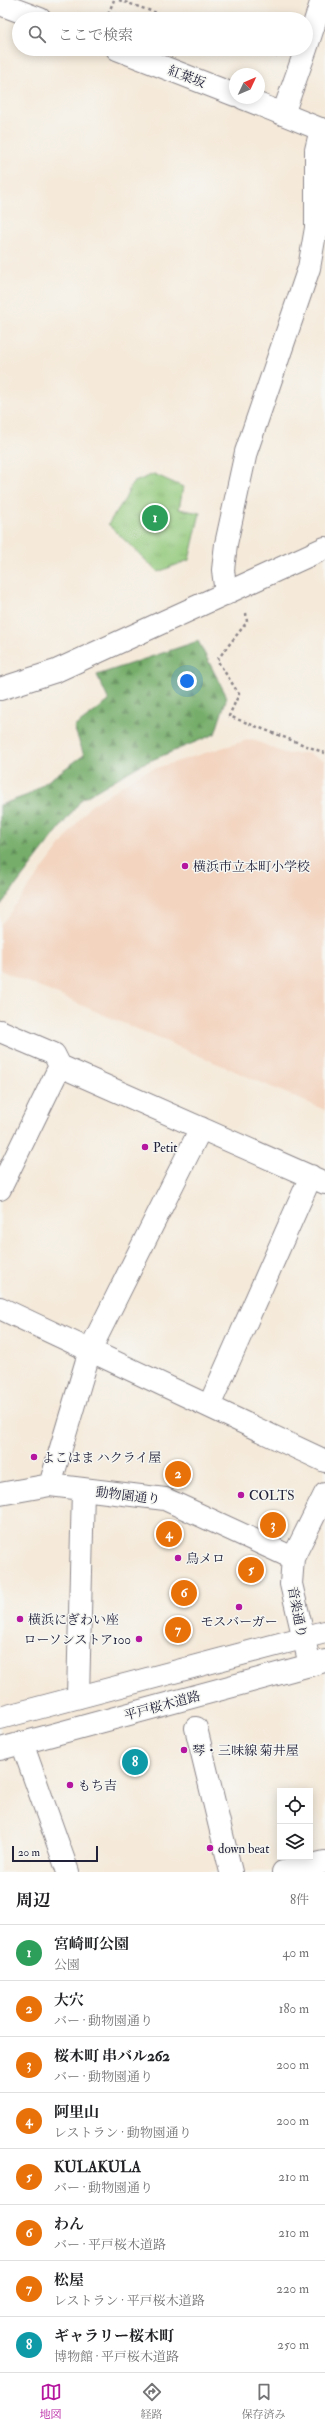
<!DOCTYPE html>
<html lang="ja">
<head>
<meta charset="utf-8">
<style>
	body { margin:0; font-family:"IM FELL Double Pica","Noto Serif JP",serif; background:#f2f2f2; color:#202124 }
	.controls { position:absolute; right:12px; bottom:12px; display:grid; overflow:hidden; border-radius:0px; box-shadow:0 2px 10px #0003 }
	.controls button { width:36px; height:36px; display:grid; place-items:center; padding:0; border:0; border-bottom:1px solid #e0e0e0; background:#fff; color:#202124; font:20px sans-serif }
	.compass { position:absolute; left:229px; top:68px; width:36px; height:36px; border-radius:50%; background:#fff; box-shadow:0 2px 10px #0003; rotate:46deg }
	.scale { position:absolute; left:12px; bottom:10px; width:86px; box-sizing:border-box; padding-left:4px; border:2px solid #22223b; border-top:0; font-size:11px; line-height:14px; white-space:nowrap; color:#22223b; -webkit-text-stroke:3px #f6f6f2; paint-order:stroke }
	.you { position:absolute; left:187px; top:681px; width:14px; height:14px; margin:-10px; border:3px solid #fff; border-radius:50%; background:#1a73e8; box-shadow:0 0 0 6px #1a73e833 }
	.badge { display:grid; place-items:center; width:26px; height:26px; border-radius:50%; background:#b5179e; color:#fff; font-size:13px; font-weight:700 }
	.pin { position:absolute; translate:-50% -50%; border:2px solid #fff; box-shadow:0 1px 4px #0006 }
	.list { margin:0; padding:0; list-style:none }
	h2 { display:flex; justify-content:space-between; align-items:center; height:52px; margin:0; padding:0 16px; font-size:17px }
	h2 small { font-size:13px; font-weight:400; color:#757577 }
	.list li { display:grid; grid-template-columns:26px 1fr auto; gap:12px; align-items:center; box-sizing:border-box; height:56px; padding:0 16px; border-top:1px solid #e0e0e0 }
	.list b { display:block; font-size:15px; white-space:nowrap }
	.list p { margin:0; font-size:13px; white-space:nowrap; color:#757577 }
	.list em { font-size:13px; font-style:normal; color:#757577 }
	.icon { flex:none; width:22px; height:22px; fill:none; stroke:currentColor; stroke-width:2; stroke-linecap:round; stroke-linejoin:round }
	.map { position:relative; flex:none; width:325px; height:1872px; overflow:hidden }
	.search { position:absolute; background:#fff; box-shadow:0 2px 10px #0003; left:12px; right:12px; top:12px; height:44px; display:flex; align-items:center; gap:10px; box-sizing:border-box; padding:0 14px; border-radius:22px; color:#757577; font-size:15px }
	.sheet { height:500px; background:#fff }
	nav { display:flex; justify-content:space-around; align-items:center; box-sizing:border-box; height:56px; border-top:1px solid #e0e0e0; background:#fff; font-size:11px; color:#757577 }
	nav a { display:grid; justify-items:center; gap:2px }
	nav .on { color:#b5179e }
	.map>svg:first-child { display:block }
	.built { fill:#f3d4bf }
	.grass { fill:url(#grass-tufts); stroke:#5a765b }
	.forest { fill:url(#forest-firs); stroke:#4c6853 }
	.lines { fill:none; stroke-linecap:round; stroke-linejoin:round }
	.minor-casing { stroke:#8c868a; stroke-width:24 }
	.tertiary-casing { stroke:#8c868a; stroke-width:24 }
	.secondary-casing { stroke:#8c868a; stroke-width:24 }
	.path { stroke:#8c868a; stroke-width:2.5; stroke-dasharray:3 3; stroke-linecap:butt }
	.minor { stroke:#fff; stroke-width:22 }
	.tertiary { stroke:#fff; stroke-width:22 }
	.secondary { stroke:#fff; stroke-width:22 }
	.poi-dot { fill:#b5179e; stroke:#f6f6f2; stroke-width:1.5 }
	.labels { text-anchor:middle; stroke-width:3; stroke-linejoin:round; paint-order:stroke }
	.street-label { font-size:13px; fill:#22223b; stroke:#f6f6f2 }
	.poi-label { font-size:13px; fill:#22223b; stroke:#f6f6f2; text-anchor:start }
</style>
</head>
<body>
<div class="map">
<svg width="325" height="1872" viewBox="0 0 325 1872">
	<defs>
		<pattern id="grass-tufts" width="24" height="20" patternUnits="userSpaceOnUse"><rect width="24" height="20" fill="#93c97b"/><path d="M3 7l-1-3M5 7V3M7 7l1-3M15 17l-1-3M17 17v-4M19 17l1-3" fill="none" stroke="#7eac6b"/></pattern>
		<pattern id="forest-firs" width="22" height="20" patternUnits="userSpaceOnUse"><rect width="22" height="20" fill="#76ad6b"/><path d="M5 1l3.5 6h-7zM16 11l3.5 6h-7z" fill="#608c59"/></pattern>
	</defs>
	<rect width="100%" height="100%" fill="#f6f6f2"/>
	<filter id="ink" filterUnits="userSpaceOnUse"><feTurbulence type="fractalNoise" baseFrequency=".025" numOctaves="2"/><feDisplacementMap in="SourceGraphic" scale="8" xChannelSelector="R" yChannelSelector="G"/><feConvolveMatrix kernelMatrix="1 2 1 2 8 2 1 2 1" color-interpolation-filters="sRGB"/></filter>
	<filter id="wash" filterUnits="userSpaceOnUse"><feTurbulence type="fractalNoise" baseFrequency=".012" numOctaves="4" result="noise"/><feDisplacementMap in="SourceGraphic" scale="16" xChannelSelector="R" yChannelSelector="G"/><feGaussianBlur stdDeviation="0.9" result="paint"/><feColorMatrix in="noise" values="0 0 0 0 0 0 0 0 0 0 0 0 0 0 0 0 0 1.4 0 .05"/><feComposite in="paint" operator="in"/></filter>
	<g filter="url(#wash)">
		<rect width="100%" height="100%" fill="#f5eada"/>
		<path class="built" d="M251,739L286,754L306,753L325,761V1110L0,970V926L89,807L143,772Z"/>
		<path class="grass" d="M154,474L183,487L179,509L200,513L189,560L158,572L108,524L125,499L132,483Z"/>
		<path class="forest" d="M198,641L227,697L215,734L142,764L82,799L0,906V805L28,795L84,755L74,727L109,701L97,675Z"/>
	</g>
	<g filter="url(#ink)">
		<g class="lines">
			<defs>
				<path id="minor" d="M306,49L322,0
					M283,114L306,49
					M226,594L223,570L226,544L246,452L309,268L316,228V150L321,129
					M0,689L56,671L325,548
					M0,1031L54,1054L60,1066L325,1183
					M0,1189L60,1066
					M0,1308L325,1461
					M209,1406L311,1176
					M50,1485L90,1350L201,1128
					M0,1494L50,1485L165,1499L293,1558
					M310,1665L291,1584L293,1558L325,1494
					M78,1697L83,1489
					M196,1728L231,1872
					M22,1743L68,1872
					M283,1872L325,1862"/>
				<path id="tertiary" d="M0,4L40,19
					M117,49L235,95
					M243,98L325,131"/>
				<path id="secondary" d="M0,1718L325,1632
					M0,1749L325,1661"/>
			</defs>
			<use href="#minor" class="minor-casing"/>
			<use href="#tertiary" class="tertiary-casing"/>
			<use href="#secondary" class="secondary-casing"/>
			<path class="path" d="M119,0L174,19
				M106,19L114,0
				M259,49L277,56
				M246,613L247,622L217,660L239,694L229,716L325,753"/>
			<use href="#minor" class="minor"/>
			<use href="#tertiary" class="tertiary"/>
			<use href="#secondary" class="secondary"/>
		</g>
	</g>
	<g class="poi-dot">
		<circle cx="185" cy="866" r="4"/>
		<circle cx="145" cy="1147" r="4"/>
		<circle cx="34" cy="1457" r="4"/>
		<circle cx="241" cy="1495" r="4"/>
		<circle cx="178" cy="1558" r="4"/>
		<circle cx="239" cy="1607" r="4"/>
		<circle cx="20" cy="1619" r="4"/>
		<circle cx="139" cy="1639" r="4"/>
		<circle cx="184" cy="1750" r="4"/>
		<circle cx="70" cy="1785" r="4"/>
		<circle cx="210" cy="1848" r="4"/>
	</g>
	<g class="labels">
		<g class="street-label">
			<text transform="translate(187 76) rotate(21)" y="5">紅葉坂</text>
			<text transform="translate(128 1495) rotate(7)" y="5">動物園通り</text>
			<text transform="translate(298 1612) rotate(79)" y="5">音楽通り</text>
			<text transform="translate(162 1705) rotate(-15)" y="5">平戸桜木道路</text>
		</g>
		<g class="poi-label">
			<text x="193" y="871">横浜市立本町小学校</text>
			<text x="153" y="1152">Petit</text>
			<text x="42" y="1462">よこはま ハクライ屋</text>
			<text x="249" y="1500">COLTS</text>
			<text x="186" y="1563">鳥メロ</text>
			<text x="28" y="1624">横浜にぎわい座</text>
			<text x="239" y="1626" text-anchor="middle">モスバーガー</text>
			<text x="131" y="1644" text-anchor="end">ローソンストア100</text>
			<text x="192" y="1755">琴・三味線 菊井屋</text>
			<text x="78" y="1790">もち吉</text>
			<text x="218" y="1853">down beat</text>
		</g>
	</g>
</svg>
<div class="controls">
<button><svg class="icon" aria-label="locate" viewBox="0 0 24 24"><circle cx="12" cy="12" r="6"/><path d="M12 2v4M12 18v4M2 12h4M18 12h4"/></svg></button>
<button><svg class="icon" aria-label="layers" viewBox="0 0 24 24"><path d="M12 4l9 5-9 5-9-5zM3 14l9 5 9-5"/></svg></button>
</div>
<svg class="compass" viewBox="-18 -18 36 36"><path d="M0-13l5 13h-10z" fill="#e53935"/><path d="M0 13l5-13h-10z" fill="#757577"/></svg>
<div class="scale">20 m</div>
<div class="you"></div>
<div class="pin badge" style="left:155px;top:518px;background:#2e9e5b">1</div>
<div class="pin badge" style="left:178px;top:1474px;background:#e8710a">2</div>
<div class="pin badge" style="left:273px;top:1525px;background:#e8710a">3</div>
<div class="pin badge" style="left:169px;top:1534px;background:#e8710a">4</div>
<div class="pin badge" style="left:251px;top:1570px;background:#e8710a">5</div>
<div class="pin badge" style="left:184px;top:1593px;background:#e8710a">6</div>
<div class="pin badge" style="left:178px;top:1630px;background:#e8710a">7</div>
<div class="pin badge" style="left:135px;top:1762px;background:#0f9aa8">8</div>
<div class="search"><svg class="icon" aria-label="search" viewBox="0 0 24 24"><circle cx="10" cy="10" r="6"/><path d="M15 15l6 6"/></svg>ここで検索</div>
</div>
<section class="sheet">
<h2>周辺<small>8件</small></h2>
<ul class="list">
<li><span class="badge" style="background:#2e9e5b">1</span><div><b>宮崎町公園</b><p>公園</p></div><em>40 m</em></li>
<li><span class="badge" style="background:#e8710a">2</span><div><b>大穴</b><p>バー · 動物園通り</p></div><em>180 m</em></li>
<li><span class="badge" style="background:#e8710a">3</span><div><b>桜木町 串バル262</b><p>バー · 動物園通り</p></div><em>200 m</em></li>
<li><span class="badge" style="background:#e8710a">4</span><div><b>阿里山</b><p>レストラン · 動物園通り</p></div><em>200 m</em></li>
<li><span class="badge" style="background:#e8710a">5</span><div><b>KULAKULA</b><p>バー · 動物園通り</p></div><em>210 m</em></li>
<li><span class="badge" style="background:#e8710a">6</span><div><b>わん</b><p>バー · 平戸桜木道路</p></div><em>210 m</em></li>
<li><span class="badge" style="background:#e8710a">7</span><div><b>松屋</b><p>レストラン · 平戸桜木道路</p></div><em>220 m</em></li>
<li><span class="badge" style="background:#0f9aa8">8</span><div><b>ギャラリー桜木町</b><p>博物館 · 平戸桜木道路</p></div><em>250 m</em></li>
</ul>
</section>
<nav>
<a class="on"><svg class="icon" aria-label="map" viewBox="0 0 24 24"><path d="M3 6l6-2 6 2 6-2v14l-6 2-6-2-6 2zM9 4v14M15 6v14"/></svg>地図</a>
<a><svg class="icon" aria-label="directions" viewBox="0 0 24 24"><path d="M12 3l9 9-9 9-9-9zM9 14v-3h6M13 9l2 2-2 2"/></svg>経路</a>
<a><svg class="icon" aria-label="saved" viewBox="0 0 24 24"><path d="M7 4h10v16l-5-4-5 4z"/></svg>保存済み</a>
</nav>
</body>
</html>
